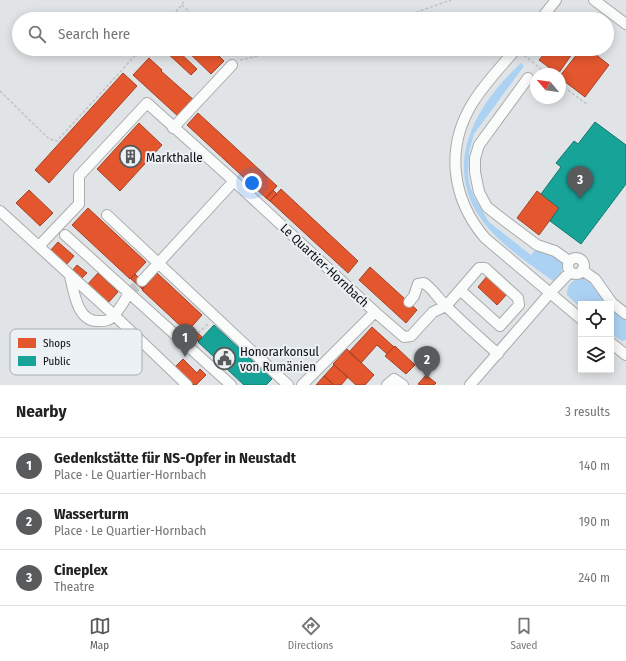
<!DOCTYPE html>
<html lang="en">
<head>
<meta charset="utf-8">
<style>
	body { margin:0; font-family:"Fira Sans Condensed",sans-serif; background:#f6f6f6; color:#222 }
	.controls { position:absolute; right:12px; bottom:12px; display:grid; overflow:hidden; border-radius:0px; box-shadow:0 2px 10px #0003 }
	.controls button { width:36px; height:36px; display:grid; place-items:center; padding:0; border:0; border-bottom:1px solid #e0e0e0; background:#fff; color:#222; font:20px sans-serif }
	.compass { position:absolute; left:530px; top:68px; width:36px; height:36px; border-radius:50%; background:#fff; box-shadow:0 2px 10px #0003; rotate:299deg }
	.you { position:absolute; left:252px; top:183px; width:14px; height:14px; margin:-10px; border:3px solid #fff; border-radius:50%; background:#1a73e8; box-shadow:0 0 0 6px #1a73e833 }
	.badge { display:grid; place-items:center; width:26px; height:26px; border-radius:50%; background:#585a5c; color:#fff; font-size:13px; font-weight:700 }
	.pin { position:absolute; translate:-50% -33px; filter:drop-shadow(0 1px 2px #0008) }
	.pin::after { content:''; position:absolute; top:21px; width:14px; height:12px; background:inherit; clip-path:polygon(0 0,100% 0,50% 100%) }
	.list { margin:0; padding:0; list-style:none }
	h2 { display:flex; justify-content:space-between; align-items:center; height:52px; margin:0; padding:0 16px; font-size:17px }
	h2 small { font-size:13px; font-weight:400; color:#767676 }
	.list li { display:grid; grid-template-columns:26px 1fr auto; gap:12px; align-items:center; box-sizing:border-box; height:56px; padding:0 16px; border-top:1px solid #e0e0e0 }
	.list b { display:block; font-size:15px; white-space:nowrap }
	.list p { margin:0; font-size:13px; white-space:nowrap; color:#767676 }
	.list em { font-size:13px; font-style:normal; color:#767676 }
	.icon { flex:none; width:22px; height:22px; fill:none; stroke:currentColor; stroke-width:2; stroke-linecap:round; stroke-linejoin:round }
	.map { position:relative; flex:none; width:626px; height:385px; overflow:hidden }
	.search { position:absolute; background:#fff; box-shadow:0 2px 10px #0003; left:12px; right:12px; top:12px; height:44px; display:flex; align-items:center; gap:10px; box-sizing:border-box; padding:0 14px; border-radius:22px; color:#767676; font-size:15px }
	.sheet { height:220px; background:#fff }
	nav { display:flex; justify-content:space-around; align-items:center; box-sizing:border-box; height:56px; border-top:1px solid #e0e0e0; background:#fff; font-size:11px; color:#767676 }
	nav a { display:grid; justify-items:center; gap:2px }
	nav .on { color:#585a5c }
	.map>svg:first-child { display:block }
	.green { fill:#acd2f3 }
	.shops { fill:#e4572e; stroke:#a44125 }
	.public { fill:#17a398; stroke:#147770 }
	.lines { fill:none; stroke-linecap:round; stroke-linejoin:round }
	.minor-tunnel { stroke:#c1c4c6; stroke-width:10; stroke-dasharray:10 5; stroke-linecap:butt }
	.minor-casing { stroke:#a9abac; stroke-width:12 }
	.path { stroke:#c2c3c4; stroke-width:1.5; stroke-dasharray:3 2; stroke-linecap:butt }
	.minor { stroke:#fafbfb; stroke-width:10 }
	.labels { text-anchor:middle; stroke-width:4; stroke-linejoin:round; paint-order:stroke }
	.poi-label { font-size:13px; fill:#0e0f11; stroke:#ecf1f5; text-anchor:start }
	.street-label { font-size:13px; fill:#0e0f11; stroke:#ecf1f5 }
	.key { fill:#ecf1f5; stroke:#a9adb1; stroke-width:1 }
	.key-label { font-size:11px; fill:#0e0f11 }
</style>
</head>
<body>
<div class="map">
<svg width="626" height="385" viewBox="0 0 626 385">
	<rect width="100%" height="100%" fill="#e1e4e6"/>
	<path class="green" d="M521,63L524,66L474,134L469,152L468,173L469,183L474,197L489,222L531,255L535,250L560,259L564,264L560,275L553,281C531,265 507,249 489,229C438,171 473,107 521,63Z
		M577,279H584L590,283L608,304H581V308L567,295C567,287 569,283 577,279Z
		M611,308L626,320V340L622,341L611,334Z"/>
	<path class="shops" d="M167,49H176L197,69L191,75L165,51Z
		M185,49H212L224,61L211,74Z
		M548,49H565L572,54L558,74L539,60Z
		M581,49H589L609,65L585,97L560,78V76Z
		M149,58L162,70L161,71L195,101L180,118L133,75Z
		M123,73L137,86L49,183L35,170Z
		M198,113L277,186L266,198L187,125Z
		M139,123L162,145L120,191L97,169Z
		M281,189L358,261L348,273L270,201Z
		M29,190L53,213L40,226L16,203Z
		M273,190L277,194L270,201L266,198Z
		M537,191L559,208L539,235L517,218Z
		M88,208L146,262L130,279L72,225Z
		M58,242L74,256L66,265L50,251Z
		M77,265L87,273L80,280L71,272Z
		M370,267L417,310L406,323L359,280Z
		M98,273L118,292L107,304L87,285Z
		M157,273L202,315L187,332L142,290Z
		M135,274L146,285L142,289L131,279Z
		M488,275L508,293L497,305L478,287Z
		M191,326L202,337L198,341L187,331Z
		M372,327L394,347L387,354L377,345L361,363L349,352Z
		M395,346L415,365L406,374L385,356Z
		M347,349L374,375L365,385H356L333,364Z
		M183,359L197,373L200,369L206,375L196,385H194L175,367Z
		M334,365L348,377L341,385H334L324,376Z
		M426,375L436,383L434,385H420L418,384Z
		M324,376L334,385H316Z"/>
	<path class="public" d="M595,122L626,145V184L581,244L550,221L559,208L541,194L561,167L556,163L574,141L578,144Z
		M214,325L272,379L266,385H244L198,342Z"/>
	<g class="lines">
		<path class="minor-tunnel" d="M129,293L142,281"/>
		<defs>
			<path id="minor" d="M594,0L626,24
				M541,19L556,0
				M516,49C501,67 484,84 472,104C445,149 452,199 485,238L581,319
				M528,78L479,145L475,158V172L479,192L487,207L505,221L537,245L555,251L569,261
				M173,128L232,65
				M0,211L114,315L187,385
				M107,215L288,385
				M65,235L129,293
				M39,246L79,204V176L147,103L234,181
				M568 266a8 8 0 1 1 16 0a8 8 0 1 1-16 0Z
				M582,270L595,279L612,303L626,314
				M70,276C74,292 77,322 99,321C102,321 106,321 108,320C115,317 125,300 129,293L231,385
				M142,281L234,181L375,312L302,385
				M409,302L414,296L418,284L424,283C431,287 439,299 445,305C462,322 480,338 498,354
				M375,312L404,337L411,336L433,312L446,306L460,290L500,326L519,305L518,298L485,268H479L460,290
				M611,343L626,355
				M387,385L394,379L403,385
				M470,385L550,293L570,272"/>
		</defs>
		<use href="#minor" class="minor-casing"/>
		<path class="path" d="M182,5L197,19
			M169,19L182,5L184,0
			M397,19L451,0
			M228,49L235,56
			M524,55L547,74
			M240,60L289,49
			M560,84L588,105
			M0,91L49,139L57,141L141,49
			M198,333L209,323"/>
		<use href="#minor" class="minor"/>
	</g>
	<defs>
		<symbol id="building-ring" viewBox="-11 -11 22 22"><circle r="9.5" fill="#ecf1f5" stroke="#585a5c" stroke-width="1.5"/><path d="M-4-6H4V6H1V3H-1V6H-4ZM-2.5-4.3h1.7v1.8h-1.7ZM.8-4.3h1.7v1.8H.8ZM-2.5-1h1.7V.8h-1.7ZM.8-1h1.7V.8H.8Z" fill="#585a5c"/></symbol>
		<symbol id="civic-ring" viewBox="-11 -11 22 22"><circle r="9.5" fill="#ecf1f5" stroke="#585a5c" stroke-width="1.5"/><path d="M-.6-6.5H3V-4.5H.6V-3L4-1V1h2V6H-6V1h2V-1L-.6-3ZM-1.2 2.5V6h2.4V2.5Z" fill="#585a5c"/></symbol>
	</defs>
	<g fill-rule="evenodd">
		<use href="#building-ring" x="118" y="144" width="25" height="25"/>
		<use href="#civic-ring" x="212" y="346" width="25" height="25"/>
	</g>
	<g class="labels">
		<g class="poi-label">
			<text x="146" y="162">Markthalle</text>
			<text x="240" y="356">Honorarkonsul<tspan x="240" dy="15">von Rumänien</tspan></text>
		</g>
		<g class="street-label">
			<text transform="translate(325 265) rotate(43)" y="5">Le Quartier-Hornbach</text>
		</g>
	</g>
	<rect x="10" y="329" width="132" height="46" rx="6" class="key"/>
	<rect x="18" y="338" width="18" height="10" fill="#e4572e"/>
	<rect x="18" y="356" width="18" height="10" fill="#17a398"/>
	<g class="key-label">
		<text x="43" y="347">Shops</text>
		<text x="43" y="365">Public</text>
	</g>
</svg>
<div class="controls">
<button><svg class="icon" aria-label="locate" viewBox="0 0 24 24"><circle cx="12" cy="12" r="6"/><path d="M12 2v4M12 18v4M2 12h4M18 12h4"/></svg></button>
<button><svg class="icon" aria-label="layers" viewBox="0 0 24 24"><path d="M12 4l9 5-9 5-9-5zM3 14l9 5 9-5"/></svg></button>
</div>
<svg class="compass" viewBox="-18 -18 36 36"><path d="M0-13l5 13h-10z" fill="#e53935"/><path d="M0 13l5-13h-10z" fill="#767676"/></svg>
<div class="you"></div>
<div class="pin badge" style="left:185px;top:357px">1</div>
<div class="pin badge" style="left:427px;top:379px">2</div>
<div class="pin badge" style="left:580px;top:199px">3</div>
<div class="search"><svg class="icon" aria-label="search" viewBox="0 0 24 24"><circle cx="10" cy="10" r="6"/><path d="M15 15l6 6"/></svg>Search here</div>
</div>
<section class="sheet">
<h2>Nearby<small>3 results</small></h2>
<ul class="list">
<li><span class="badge">1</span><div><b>Gedenkstätte für NS-Opfer in Neustadt</b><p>Place · Le Quartier-Hornbach</p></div><em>140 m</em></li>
<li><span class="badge">2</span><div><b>Wasserturm</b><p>Place · Le Quartier-Hornbach</p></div><em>190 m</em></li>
<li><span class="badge">3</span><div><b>Cineplex</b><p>Theatre</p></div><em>240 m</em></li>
</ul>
</section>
<nav>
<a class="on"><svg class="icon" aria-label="map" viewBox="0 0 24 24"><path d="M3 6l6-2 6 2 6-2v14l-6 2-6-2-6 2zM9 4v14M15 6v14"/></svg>Map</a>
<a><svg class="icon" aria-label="directions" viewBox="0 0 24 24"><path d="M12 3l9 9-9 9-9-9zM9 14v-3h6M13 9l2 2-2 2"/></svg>Directions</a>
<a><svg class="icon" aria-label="saved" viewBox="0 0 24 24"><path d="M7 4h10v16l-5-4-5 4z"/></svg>Saved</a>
</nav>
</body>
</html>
